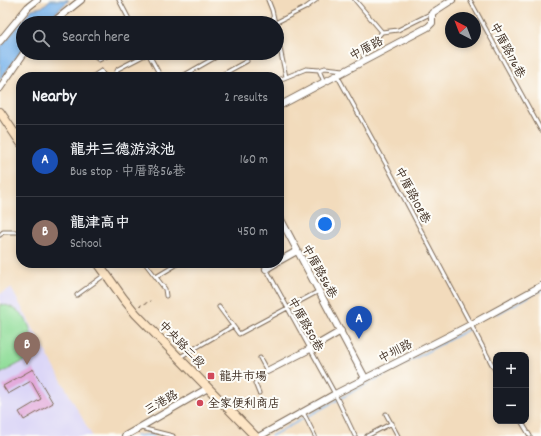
<!DOCTYPE html>
<html lang="en">
<head>
<meta charset="utf-8">
<style>
	body { margin:0; font-family:Dekko,"LXGW WenKai TC",sans-serif; background:#20242c; color:#f1f3f6 }
	.controls { position:absolute; right:12px; bottom:12px; display:grid; overflow:hidden; border-radius:8px; box-shadow:0 2px 6px #0003 }
	.controls button { width:36px; height:36px; display:grid; place-items:center; padding:0; border:0; border-bottom:1px solid #363941; background:#171b24; color:#f1f3f6; font:20px sans-serif }
	.compass { position:absolute; left:445px; top:12px; width:36px; height:36px; border-radius:50%; background:#171b24; box-shadow:0 2px 6px #0003; rotate:318deg }
	.you { position:absolute; left:325px; top:224px; width:14px; height:14px; margin:-10px; border:3px solid #fff; border-radius:50%; background:#1a73e8; box-shadow:0 0 0 6px #1a73e833 }
	.badge { display:grid; place-items:center; width:26px; height:26px; border-radius:50%; background:#d1495b; color:#fff; font-size:13px; font-weight:700 }
	.pin { position:absolute; translate:-50% -33px; filter:drop-shadow(0 1px 2px #0008) }
	.pin::after { content:''; position:absolute; top:21px; width:14px; height:12px; background:inherit; clip-path:polygon(0 0,100% 0,50% 100%) }
	.list { margin:0; padding:0; list-style:none }
	h2 { display:flex; justify-content:space-between; align-items:center; height:52px; margin:0; padding:0 16px; font-size:17px }
	h2 small { font-size:13px; font-weight:400; color:#9ea1a6 }
	.list li { display:grid; grid-template-columns:26px 1fr auto; gap:12px; align-items:center; box-sizing:border-box; height:72px; padding:0 16px; border-top:1px solid #363941 }
	.list b { display:block; font-size:15px; white-space:nowrap }
	.list p { margin:0; font-size:13px; white-space:nowrap; color:#9ea1a6 }
	.list em { font-size:13px; font-style:normal; color:#9ea1a6 }
	.icon { flex:none; width:22px; height:22px; fill:none; stroke:currentColor; stroke-width:2; stroke-linecap:round; stroke-linejoin:round }
	.map { position:relative; flex:none; width:541px; height:436px; overflow:hidden }
	.search { position:absolute; background:#171b24; box-shadow:0 2px 6px #0003; left:16px; top:16px; width:268px; height:44px; display:flex; align-items:center; gap:10px; box-sizing:border-box; padding:0 14px; border-radius:22px; color:#9ea1a6; font-size:15px }
	.panel { position:absolute; background:#171b24; box-shadow:0 2px 6px #0003; left:16px; top:72px; width:268px; height:196px; border-radius:16px }
	.map>svg:first-child { display:block }
	.built { fill:#dbd6f7 }
	.green { fill:#93de9b; stroke:#67845c }
	.water { fill:#7bb5ec; stroke:#5b7085 }
	.lines { fill:none; stroke-linecap:round; stroke-linejoin:round }
	.stream { stroke:#7bb5ec; stroke-width:1.5 }
	.building { fill:#e3abdc }
	.lane-casing { stroke:#7b6855; stroke-width:5 }
	.street-casing { stroke:#7b6855; stroke-width:8 }
	.secondary-casing { stroke:#7b6855; stroke-width:10 }
	.path { stroke:#7b6855; stroke-width:1; stroke-dasharray:3 3; stroke-linecap:butt }
	.lane { stroke:#fff; stroke-width:3 }
	.street { stroke:#fff; stroke-width:6 }
	.secondary { stroke:#fde5c5; stroke-width:8 }
	.poi-dot { fill:#d1495b; stroke:#fdfcf7; stroke-width:1.5 }
	.labels { text-anchor:middle; stroke-width:4; stroke-linejoin:round; paint-order:stroke }
	.street-label { font-size:12px; fill:#3b2a1e; stroke:#fdfcf7 }
	.poi-label { font-size:12px; fill:#3b2a1e; stroke:#fdfcf7; text-anchor:start }
</style>
</head>
<body>
<div class="map">
<svg width="541" height="436" viewBox="0 0 541 436">
	<rect width="100%" height="100%" fill="#fdfcf7"/>
	<filter id="ink" filterUnits="userSpaceOnUse"><feTurbulence type="fractalNoise" baseFrequency=".025" numOctaves="2"/><feDisplacementMap in="SourceGraphic" scale="8" xChannelSelector="R" yChannelSelector="G"/><feConvolveMatrix kernelMatrix="1 2 1 2 8 2 1 2 1" color-interpolation-filters="sRGB"/></filter>
	<filter id="wash" filterUnits="userSpaceOnUse"><feTurbulence type="fractalNoise" baseFrequency=".012" numOctaves="4" result="noise"/><feDisplacementMap in="SourceGraphic" scale="16" xChannelSelector="R" yChannelSelector="G"/><feGaussianBlur stdDeviation="0.9" result="paint"/><feColorMatrix in="noise" values="0 0 0 0 0 0 0 0 0 0 0 0 0 0 0 0 0 1.4 0 .05"/><feComposite in="paint" operator="in"/></filter>
	<g filter="url(#wash)">
		<rect width="100%" height="100%" fill="#f2dbbc"/>
		<path class="built" d="M11,288L92,436H0V294Z"/>
		<path class="green" d="M0,304C24,307 37,330 29,352L31,357L0,374Z"/>
		<path class="water" d="M50,0H69L45,23H23V48L0,80V48L32,9L42,7Z"/>
		<g class="lines">
			<path class="stream" d="M497,314L541,290
				M136,436L149,435L154,436
				M271,436L469,329"/>
		</g>
		<g id="blocks">
			<path class="building" d="M33,369L53,403L24,420L19,412L41,399L31,381L8,394L3,386Z"/>
		</g>
	</g>
	<g filter="url(#ink)">
		<use href="#blocks" fill-opacity="0" stroke="#7b6855" stroke-width="1"/>
		<g class="lines">
			<defs>
				<path id="lane" d="M119,0L131,23
					M268,0L272,10L275,23
					M355,0L382,32
					M470,0L541,130
					M206,23L215,18
					M275,23L305,8L316,0
					M277,34L286,77
					M91,53L99,60L113,53
					M148,53L161,77
					M365,61L363,53L382,32L398,30L432,13
					M319,70L324,82
					M337,75L386,164L496,372
					M92,77L101,71L105,77
					M114,77L118,69L149,53
					M181,77L223,53
					M218,77L247,61
					M279,80L306,69L319,70L325,68L344,70
					M15,133L21,129
					M0,235L3,232H21
					M145,263L165,289L166,296
					M263,263L335,394L355,436
					M63,264L64,263
					M156,277L176,265
					M77,295L106,274
					M219,307L239,334L319,291
					M180,357L233,326
					M259,393L255,383L267,371L260,358
					M303,412L315,436
					M386,414L398,436
					M521,421L530,436
					M141,428L173,436
					M367,436L392,423"/>
				<path id="street" d="M52,23L81,0
					M0,41L28,7L37,0
					M0,88L24,53
					M279,106L428,27L432,23V13L452,0
					M279,216L365,378
					M279,261L297,251
					M266,269L276,263
					M267,371L310,349L341,331
					M125,436L208,388
					M260,436L335,394L472,324L541,286"/>
				<path id="secondary" d="M0,112L21,143
					M98,263L123,298L136,314L255,436"/>
			</defs>
			<use href="#lane" class="lane-casing"/>
			<use href="#street" class="street-casing"/>
			<use href="#secondary" class="secondary-casing"/>
			<path class="path" d="M139,306L151,301"/>
			<use href="#lane" class="lane"/>
			<use href="#street" class="street"/>
			<use href="#secondary" class="secondary"/>
		</g>
	</g>
	<g class="poi-dot">
		<rect x="207" y="372" width="8" height="8" rx="2"/>
		<circle cx="200" cy="403" r="4"/>
	</g>
	<g class="labels">
		<g class="street-label">
			<text transform="translate(366 48) rotate(-28)" y="4">中厝路</text>
			<text transform="translate(508 50) rotate(62)" y="4">中厝路176巷</text>
			<text transform="translate(413 195) rotate(62)" y="4">中厝路108巷</text>
			<text transform="translate(320 271) rotate(61)" y="4">中厝路56巷</text>
			<text transform="translate(306 324) rotate(61)" y="4">中厝路50巷</text>
			<text transform="translate(182 344) rotate(46)" y="4">中央路二段</text>
			<text transform="translate(395 351) rotate(-27)" y="4">中圳路</text>
			<text transform="translate(161 402) rotate(-30)" y="4">三港路</text>
		</g>
		<g class="poi-label">
			<text x="219" y="380">龍井市場</text>
			<text x="208" y="407">全家便利商店</text>
		</g>
	</g>
</svg>
<div class="controls">
<button>+</button>
<button>−</button>
</div>
<svg class="compass" viewBox="-18 -18 36 36"><path d="M0-13l5 13h-10z" fill="#e53935"/><path d="M0 13l5-13h-10z" fill="#9ea1a6"/></svg>
<div class="you"></div>
<div class="pin badge" style="left:359px;top:339px;background:#1a4fb4">A</div>
<div class="pin badge" style="left:27px;top:365px;background:#8d6e63">B</div>
<div class="search"><svg class="icon" aria-label="search" viewBox="0 0 24 24"><circle cx="10" cy="10" r="6"/><path d="M15 15l6 6"/></svg>Search here</div>
<section class="panel">
<h2>Nearby<small>2 results</small></h2>
<ul class="list">
<li><span class="badge" style="background:#1a4fb4">A</span><div><b>龍井三德游泳池</b><p>Bus stop · 中厝路56巷</p></div><em>160 m</em></li>
<li><span class="badge" style="background:#8d6e63">B</span><div><b>龍津高中</b><p>School</p></div><em>450 m</em></li>
</ul>
</section>
</div>
</body>
</html>
